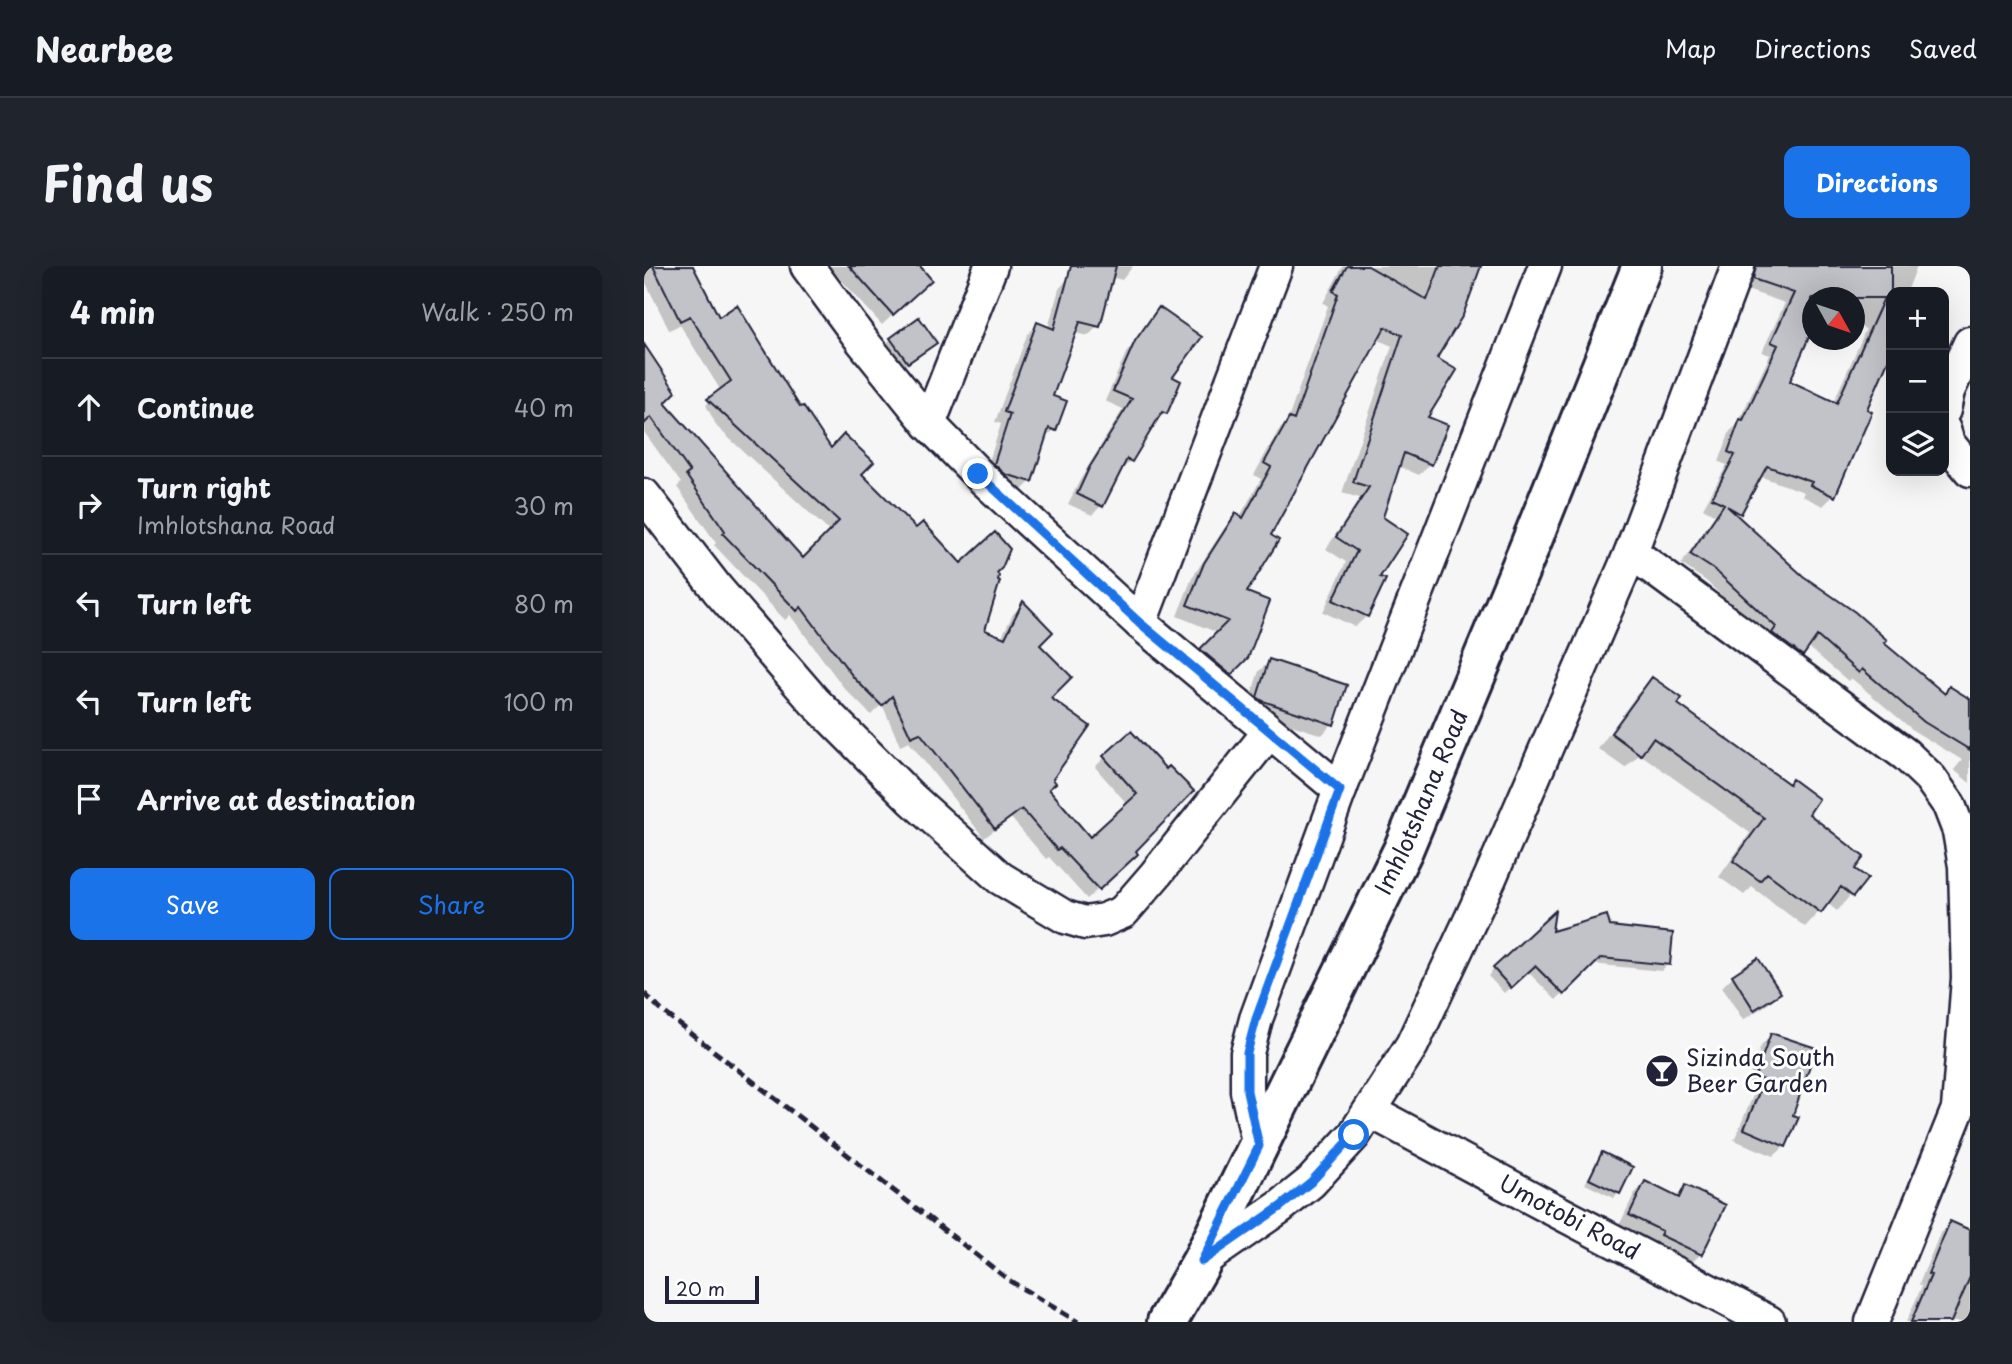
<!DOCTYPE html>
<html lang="en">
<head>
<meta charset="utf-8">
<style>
	body { margin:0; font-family:"Playpen Sans",sans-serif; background:#20242c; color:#f1f3f6 }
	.controls { position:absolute; right:21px; top:21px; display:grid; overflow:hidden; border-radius:14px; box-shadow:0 7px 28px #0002 }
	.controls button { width:63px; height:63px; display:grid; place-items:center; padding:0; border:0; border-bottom:2px solid #363941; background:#171b24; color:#f1f3f6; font:35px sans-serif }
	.compass { position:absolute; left:1158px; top:21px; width:63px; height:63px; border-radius:50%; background:#171b24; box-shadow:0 7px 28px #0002; rotate:130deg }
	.scale { position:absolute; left:21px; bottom:18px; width:94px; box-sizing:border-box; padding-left:7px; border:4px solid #22223b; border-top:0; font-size:19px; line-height:24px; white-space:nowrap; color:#22223b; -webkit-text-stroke:5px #fff; paint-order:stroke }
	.stop { position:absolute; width:21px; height:21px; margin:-16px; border:5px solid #1a73e8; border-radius:50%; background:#fff }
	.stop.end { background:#1a73e8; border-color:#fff; box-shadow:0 2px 7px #0008 }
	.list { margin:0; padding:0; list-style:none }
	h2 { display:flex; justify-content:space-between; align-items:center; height:91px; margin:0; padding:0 28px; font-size:30px }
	h2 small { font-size:23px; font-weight:400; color:#9ea1a6 }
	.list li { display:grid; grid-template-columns:46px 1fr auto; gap:21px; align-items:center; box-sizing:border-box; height:98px; padding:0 28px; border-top:2px solid #363941 }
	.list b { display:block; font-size:26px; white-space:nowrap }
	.list p { margin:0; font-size:23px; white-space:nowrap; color:#9ea1a6 }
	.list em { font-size:23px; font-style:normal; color:#9ea1a6 }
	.actions { display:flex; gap:14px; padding:21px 28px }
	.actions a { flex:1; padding:16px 0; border:2px solid #1a73e8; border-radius:14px; text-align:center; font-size:24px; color:#1a73e8 }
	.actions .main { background:#1a73e8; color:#fff }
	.icon { flex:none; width:38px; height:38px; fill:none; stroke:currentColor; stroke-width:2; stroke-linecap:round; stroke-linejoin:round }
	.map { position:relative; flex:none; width:1326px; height:1056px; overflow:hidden; border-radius:14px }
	header { display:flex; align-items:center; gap:42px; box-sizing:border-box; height:98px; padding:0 35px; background:#171b24; border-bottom:2px solid #363941 }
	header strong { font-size:33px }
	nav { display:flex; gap:38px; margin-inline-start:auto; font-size:24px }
	.intro { display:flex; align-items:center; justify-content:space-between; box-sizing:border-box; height:168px; padding:0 42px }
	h1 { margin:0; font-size:49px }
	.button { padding:18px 32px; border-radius:14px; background:#1a73e8; color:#fff; font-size:24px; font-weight:700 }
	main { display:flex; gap:42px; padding:0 42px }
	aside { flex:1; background:#171b24; border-radius:14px; box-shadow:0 7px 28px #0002 }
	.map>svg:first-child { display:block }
	.shadow { fill:#0003; fill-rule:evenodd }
	.building { fill:#c2c2c9; stroke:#22223b; stroke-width:2; fill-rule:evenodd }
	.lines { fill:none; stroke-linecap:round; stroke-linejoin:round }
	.street-casing { stroke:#22223b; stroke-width:37 }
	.secondary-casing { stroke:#22223b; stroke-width:44 }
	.street { stroke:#fff; stroke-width:32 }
	.secondary { stroke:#fff; stroke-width:38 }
	.rail { stroke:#22223b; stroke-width:5; stroke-dasharray:10 5; stroke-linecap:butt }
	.route { stroke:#1a73e8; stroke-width:9 }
	.labels { text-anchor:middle; stroke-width:6; stroke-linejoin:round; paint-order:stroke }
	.street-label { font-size:23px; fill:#22223b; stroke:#fff }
	.poi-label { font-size:23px; fill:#22223b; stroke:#fff; text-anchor:start }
</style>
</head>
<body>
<header>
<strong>Nearbee</strong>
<nav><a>Map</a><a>Directions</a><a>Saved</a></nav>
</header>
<div class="intro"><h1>Find us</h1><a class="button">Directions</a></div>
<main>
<aside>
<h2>4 min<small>Walk · 250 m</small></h2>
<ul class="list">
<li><svg class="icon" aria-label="ahead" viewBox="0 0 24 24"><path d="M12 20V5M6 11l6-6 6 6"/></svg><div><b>Continue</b></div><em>40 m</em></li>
<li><svg class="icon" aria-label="right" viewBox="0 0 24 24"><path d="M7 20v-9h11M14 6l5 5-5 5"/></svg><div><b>Turn right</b><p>Imhlotshana Road</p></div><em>30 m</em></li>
<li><svg class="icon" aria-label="left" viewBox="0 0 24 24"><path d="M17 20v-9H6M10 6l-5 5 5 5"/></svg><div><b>Turn left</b></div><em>80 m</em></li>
<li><svg class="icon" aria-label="left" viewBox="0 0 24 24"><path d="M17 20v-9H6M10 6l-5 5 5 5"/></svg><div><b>Turn left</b></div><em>100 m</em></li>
<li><svg class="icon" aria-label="arrive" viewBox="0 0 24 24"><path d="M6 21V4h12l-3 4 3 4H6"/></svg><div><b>Arrive at destination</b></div></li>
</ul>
<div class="actions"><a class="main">Save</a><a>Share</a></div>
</aside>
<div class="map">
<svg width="1326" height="1056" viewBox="0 0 1326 1056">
	<rect width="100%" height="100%" fill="#f6f6f7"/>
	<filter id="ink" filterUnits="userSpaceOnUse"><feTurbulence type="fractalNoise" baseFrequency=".0143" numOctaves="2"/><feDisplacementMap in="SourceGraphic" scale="14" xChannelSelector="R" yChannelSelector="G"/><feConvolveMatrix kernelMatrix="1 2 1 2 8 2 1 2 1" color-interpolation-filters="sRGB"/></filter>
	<g filter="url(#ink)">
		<path class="shadow" d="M0,0H47L74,53L156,144L186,185L215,208L272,264L317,299L351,308L339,365L357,372L369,348L379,338L393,379L404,432L407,513L403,524L446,573L484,539L451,501L461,491L522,506L482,598L443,633L405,591L402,593L367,552L340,572L265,476L256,480L238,438L227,449L200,422L146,349L141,354L70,279L72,277L33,221L37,217L0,166V84L19,137L159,294L186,266L73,161L62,139L77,125L36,59L25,64L0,13Z
			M182,0H273L278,21L238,59L192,8L189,10Z
			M434,0H489L478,14L467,11L454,60L444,70L431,67L407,131L410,164L399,174L386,216L376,226L341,208L357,158L351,156L383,69L393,58L404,62L415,23ZM428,55L450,58V61Z
			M699,0H835L791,93L782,152L786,198L775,209L754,200L737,252L733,311L723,350L711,361L679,346L702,296L682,283L716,232L698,227L748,80L732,73L625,270L601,326L602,391L574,419L546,395L574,367L533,350L548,312L581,261L592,250L595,252L617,213L610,209L634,165L643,156L684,40L679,37Z
			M1106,0H1273L1263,26H1247V79L1189,230L1179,240L1158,230L1160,226L1115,210L1092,250L1158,311L1299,429L1305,422L1326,435V517L1310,504L1318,494L1270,465L1207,412L1204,415L1163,380L1147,399L1123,372L1062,315L1037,298L1071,249L1059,242L1083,199L1075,196L1086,165L1093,159L1126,89L1118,86L1141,37L1100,23ZM1168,32H1210V60L1222,63L1189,137L1144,116L1168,60Z
			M516,44L526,112L522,147L510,156L487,195L477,204L457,240L448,249L424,238L436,214L479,143L461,135L482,87Z
			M247,73L286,82L258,101L242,78Z
			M626,395L688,458L678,469L608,446L603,442L615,405Z
			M1008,413L1031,438L1162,548L1209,603L1221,612L1193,645L1183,637L1161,661L1108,621L1100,629L1075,611L1106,567L996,488L981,502L954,483L993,428Z
			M965,661L1024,698L1017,705L948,698L912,734L883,705L860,727L844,710L850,703L906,668Z
			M1114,694L1135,727L1124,738L1099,754L1078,721L1089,710Z
			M1127,769L1146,850L1141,880L1130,890L1090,874L1111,825L1102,821L1117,780Z
			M959,888L975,927L970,932L941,918L954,893Z
			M1001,917L1031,932L1041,921L1057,988L1046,998L1007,980L1009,976L975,960L990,928Z
			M1306,957L1326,966V1056H1262L1278,1020L1275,1018L1296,967Z"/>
		<path class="building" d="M9,0H49L75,51L93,39L156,141L159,140L187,182L200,168L230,196L218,208L272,262L279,256L317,297L351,266L366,283L358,302L353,307L355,310L354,314L356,315L341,364L361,372L379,335L409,366L396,379L428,411L407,432L446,460L409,513L412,517L405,523L446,571L493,528L459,490L487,465L522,503L525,500L550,525L492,585L494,588L455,624L416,582L413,584L378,543L351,563L276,467L267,471L248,430L238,440L210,412L157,341L153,345L79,268L81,265L42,209L46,206L7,151L0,158V78L32,126L21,137L159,292L195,255L63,133L87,115L46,50L36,55Z
			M205,0H276L288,14L249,49Z
			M427,0H472L456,61L436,56L409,130L423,135L412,165L405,162L388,216L361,208L350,198L366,148L360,146L393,56L410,63Z
			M703,0H724L783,34L796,0H837L819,49L793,92L813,104L784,151L804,159L788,199L760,187L739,251L764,268L736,311L742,313L724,351L689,334L713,285L692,271L725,221L709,216L758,69L741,61L627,269L635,274L603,326L626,335L604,392L587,409L556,383L584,355L543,339L560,297L592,247L599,252L627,201L620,197L645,152L650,154L694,28L689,25Z
			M1112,0H1247V88L1223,143L1228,146L1191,231L1166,219L1168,216L1123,200L1097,248L1083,240L1159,310L1211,346L1243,374L1240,377L1301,428L1305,420L1326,433V484L1280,456L1218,403L1215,407L1173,370L1159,390L1128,367L1132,361L1072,305L1046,288L1080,238L1068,232L1091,189L1084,186L1096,153L1099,154L1134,79L1127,76L1150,27L1109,13ZM1168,32H1240L1193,137L1146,115L1168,64Z
			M515,41L558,71L529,111L537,115L523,148L518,146L488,196L483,193L459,241L433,228L445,202L488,133L469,125L491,75Z
			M275,51L293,77L264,97L246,72Z
			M625,393L703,419L690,459L619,435L613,431Z
			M1008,411L1038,432L1034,438L1145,518L1148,513L1175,533L1165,548L1220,591L1211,603L1224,612L1209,631L1197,621L1177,647L1123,607L1116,615L1089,595L1120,552L1009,472L997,489L967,467Z
			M911,645L908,665L963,649L966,660L1029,667L1026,699L957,692L920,729L891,700L867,722L849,702Z
			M1114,692L1137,727L1110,744L1088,709Z
			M1127,767L1172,782L1149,849L1155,851L1142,881L1100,863L1120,814L1111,811Z
			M958,886L989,901L976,928L945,913Z
			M1001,915L1035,932L1041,919L1082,939L1058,989L1016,969L1018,965L985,949Z
			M1306,955L1326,964V1011L1307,1056H1267L1287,1009L1284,1008Z"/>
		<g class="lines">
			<defs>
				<g id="street">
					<path d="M163,0L219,76L285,158L334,208L496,357L696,524"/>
					<path d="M1300,144L1304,125L1326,77"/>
					<path d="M285,158L347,0"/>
					<path d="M1300,164L1304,177L1326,204"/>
					<path d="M0,229L74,324L170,435L268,533L356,612L421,651L441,657L460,654L479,646L511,609L625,466"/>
					<path d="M987,286L1262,489L1286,512L1305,539L1315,565L1321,600L1324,712L1314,843L1228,1056"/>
					<path d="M496,357L632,0"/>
					<path id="s1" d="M726,845L899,938L1125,1056"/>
					<path d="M615,880L603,825V787L612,753L696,524L901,0"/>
					<path d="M558,995L636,941L667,916L710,869L768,779L846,612L987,286L1094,0"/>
				</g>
				<g id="secondary">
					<path id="s2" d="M523,1056L558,995L759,584L885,282L998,0"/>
				</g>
			</defs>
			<use href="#street" class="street-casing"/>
			<use href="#secondary" class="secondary-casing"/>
			<use href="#street" class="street"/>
			<use href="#secondary" class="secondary"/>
			<path class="rail" d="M0,727L17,744L366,1015L434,1056"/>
		</g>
	</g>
	<g class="lines" filter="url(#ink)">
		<path class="route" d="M334,208L496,357L696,524L612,753L603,787V825L615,880L558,995L636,941L667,916L710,869"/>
	</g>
	<defs>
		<symbol id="bar-disc" viewBox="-11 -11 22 22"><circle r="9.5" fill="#22223b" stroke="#fff"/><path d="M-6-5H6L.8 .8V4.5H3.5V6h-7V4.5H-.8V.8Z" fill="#fff"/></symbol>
	</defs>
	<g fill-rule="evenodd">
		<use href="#bar-disc" x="999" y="786" width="38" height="38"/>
	</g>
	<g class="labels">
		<g class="street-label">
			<text dy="8" stroke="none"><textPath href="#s2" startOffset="579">Imhlotshana Road</textPath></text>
			<text dy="8" stroke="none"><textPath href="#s1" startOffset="226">Umotobi Road</textPath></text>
		</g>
		<g class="poi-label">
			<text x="1042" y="800">Sizinda South<tspan x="1042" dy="26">Beer Garden</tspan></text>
		</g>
	</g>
</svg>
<div class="controls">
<button>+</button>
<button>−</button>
<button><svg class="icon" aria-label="layers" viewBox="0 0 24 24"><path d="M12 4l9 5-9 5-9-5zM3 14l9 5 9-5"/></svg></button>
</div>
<svg class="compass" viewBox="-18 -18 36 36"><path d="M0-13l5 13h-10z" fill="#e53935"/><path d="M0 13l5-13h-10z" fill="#9ea1a6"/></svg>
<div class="scale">20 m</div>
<div class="stop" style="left:710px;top:869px"></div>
<div class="stop end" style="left:334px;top:208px"></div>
</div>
</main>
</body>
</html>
